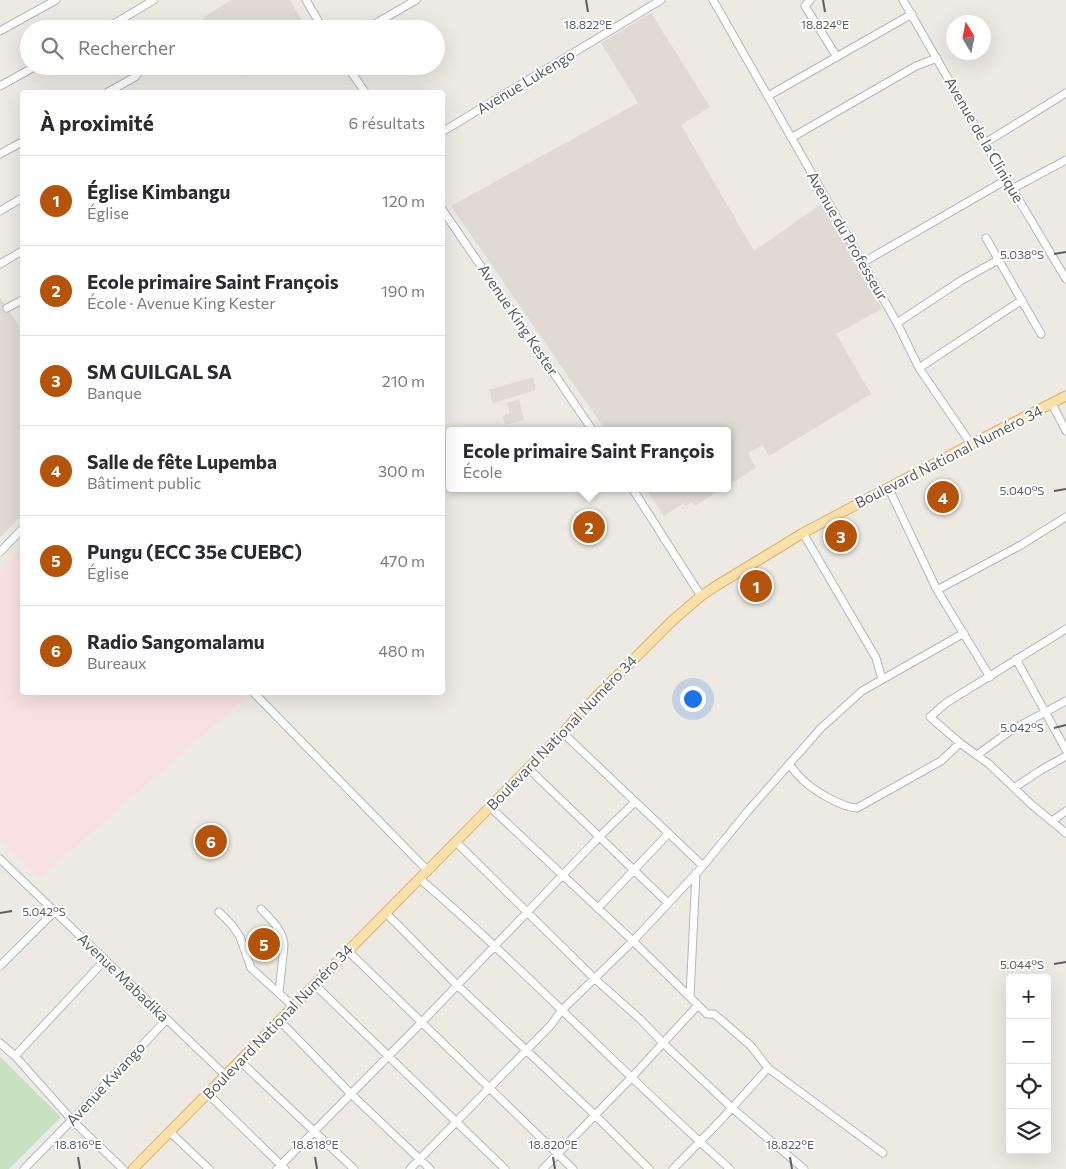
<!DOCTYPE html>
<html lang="fr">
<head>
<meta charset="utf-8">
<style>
	body { margin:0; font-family:Commissioner,sans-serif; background:#f7f7f7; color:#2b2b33 }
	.controls { position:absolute; right:15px; bottom:15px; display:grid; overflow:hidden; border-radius:5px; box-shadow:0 5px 20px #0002 }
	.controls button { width:45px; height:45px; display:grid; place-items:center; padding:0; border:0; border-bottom:1px solid #e1e1e2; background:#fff; color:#2b2b33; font:25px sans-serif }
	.compass { position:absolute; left:946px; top:15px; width:45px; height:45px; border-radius:50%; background:#fff; box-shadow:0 5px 20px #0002; rotate:350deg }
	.you { position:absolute; left:692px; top:698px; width:18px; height:18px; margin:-12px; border:4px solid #fff; border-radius:50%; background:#1a73e8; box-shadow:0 0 0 8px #1a73e833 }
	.badge { display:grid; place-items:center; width:32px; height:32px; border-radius:50%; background:#b45309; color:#fff; font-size:16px; font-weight:700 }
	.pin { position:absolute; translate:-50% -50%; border:2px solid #fff; box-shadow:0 1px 5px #0006 }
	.popup { position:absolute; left:446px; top:427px; width:285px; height:65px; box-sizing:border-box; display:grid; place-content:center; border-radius:5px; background:#fff; filter:drop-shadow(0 1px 4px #0005); font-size:16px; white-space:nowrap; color:#7c7c81 }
	.popup b { font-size:19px; color:#2b2b33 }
	.popup::after { content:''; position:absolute; left:50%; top:100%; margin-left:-10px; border:10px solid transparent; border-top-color:#fff }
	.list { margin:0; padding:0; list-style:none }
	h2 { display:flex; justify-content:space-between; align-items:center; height:65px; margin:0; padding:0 20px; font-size:21px }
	h2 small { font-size:16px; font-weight:400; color:#7c7c81 }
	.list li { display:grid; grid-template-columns:32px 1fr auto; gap:15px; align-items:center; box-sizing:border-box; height:90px; padding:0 20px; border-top:1px solid #e1e1e2 }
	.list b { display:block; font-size:19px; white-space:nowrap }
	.list p { margin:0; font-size:16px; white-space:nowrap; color:#7c7c81 }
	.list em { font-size:16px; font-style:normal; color:#7c7c81 }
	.icon { flex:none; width:28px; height:28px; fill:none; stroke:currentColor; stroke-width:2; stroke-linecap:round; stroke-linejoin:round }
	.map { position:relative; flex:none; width:1066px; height:1169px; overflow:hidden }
	.search { position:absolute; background:#fff; box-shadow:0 5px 20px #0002; left:20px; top:20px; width:425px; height:55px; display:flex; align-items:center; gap:12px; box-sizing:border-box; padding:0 18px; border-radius:28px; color:#7c7c81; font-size:19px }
	.panel { position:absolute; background:#fff; box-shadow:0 5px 20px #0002; left:20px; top:90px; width:425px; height:605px; border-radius:5px }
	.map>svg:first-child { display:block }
	.education { fill:#dfdad4 }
	.medical { fill:#f9e0e1 }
	.pitch { fill:#c6e2c1 }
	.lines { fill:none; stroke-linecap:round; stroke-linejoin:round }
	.minor-casing { stroke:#b3b6b9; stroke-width:9 }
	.major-casing { stroke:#e6ae62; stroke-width:11 }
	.minor { stroke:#fff; stroke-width:7 }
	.major { stroke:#f9e1ac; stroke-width:9 }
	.ticks { fill:none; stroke:#5b5f62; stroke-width:2 }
	.labels { text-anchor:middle; stroke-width:4; stroke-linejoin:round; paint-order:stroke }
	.street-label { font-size:15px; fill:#5b5f62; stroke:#fff }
	.ticks-label { font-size:12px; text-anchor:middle; fill:#5b5f62; stroke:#fff; stroke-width:4; stroke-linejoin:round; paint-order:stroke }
</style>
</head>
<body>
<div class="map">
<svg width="1066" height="1169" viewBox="0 0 1066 1169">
	<rect width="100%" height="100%" fill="#ede9e3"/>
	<path class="education" d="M231,0H290L304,24V29H210L203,18Z
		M651,13L710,107L681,125L754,251L824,202L882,309L836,334L871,394L769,456L763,445L748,453L756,468L728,485V431H606L451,206L638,103L601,43Z
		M234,66H256L240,76Z
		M0,297L22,330V515L0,537Z
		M533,377L536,390L493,403L489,390Z
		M519,399L524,420L505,425L503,416L510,413L507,403Z
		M645,488H723L695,506L692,502L685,506L684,503L664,516Z"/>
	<path class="medical" d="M22,549V692H242L246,697L39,878L0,838V572Z"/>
	<path class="pitch" d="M0,1057L61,1117L9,1169H0Z"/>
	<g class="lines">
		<defs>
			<path id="minor" d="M306,0L323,29
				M713,0L897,323L919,368L971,444
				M810,0L805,6L837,57
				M903,0L985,143L1066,279
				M105,29L154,0
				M366,29L416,0
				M0,31L56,0
				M347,66L365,92
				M0,86L36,66
				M108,92L135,77L137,74L133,66
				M768,96L912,14
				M442,132L661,0
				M791,138L916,66L937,58
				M985,143L1066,93
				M0,154L22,142
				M1012,189L1066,160
				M442,209L593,431
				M0,211L22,198
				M986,238L1041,334
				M862,263L1006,180
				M0,264L22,251
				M7,308L22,300
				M897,323L962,280L998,260
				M919,368L1022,300
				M1052,404L1066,431
				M888,487L937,590L990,677
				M632,488L701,596
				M803,533L876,658L882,679
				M0,552L22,529
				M937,590L1021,545L1066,517
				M1066,629L946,703L930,717L960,743L989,764L1032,805L1066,833
				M1016,659L1066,750
				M253,692L428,871
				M563,733L703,866
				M977,755L1010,731L1066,701
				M789,764C794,770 799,777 805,782C815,791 843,808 857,808L941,761L960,743
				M528,768L668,903
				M1014,788L1041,770L1066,756
				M490,807L633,941L707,1014H714L719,1018L751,1046L768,1068L883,1153
				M1052,821L1066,811
				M456,842L595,979L640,1019L663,1043L732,1108L804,1169
				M0,859L226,1076
				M420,879C527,971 624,1075 730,1169
				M598,908L668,834
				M261,909C271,920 283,930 284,945L279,993
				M219,912L232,925L240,937L251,968L294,1007
				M386,913L457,985L595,1115L649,1169
				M348,951L573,1169
				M0,966L54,912
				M315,985L505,1169
				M690,996L696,873
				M280,1021L351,1094L430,1169
				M0,1043L15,1056L72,1120L123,1169
				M15,1056L105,960
				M240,1061L354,1169
				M208,1094L285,1169
				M170,1132L209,1169
				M24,1169L72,1120L166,1020
				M277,1169L422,1022L600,836L635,802
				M410,1169L551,1025L561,1011L633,941L703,866L747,812L821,728L862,691L964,633
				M543,1169L631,1078L698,1005
				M673,1169L720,1121L768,1068"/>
			<path id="major" d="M133,1169L563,733L581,712L672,621L701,596L716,586L803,533L971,444L1066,396"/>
		</defs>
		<use href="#minor" class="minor-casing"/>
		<use href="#major" class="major-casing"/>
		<use href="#minor" class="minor"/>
		<use href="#major" class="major"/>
	</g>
	<path class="ticks" d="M586,0L588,12M823,0L825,12M1054,254L1066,252M1054,491L1066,489M1054,728L1066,725M0,913L12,911M1054,964L1066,962M78,1157L80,1169M315,1157L317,1169M553,1157L555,1169M790,1157L792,1169"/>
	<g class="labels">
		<g class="street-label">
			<text transform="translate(526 82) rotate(-31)" y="5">Avenue Lukengo</text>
			<text transform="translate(984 140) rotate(60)" y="5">Avenue de la Clinique</text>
			<text transform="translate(847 236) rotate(60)" y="5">Avenue du Professeur</text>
			<text transform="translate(518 320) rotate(56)" y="5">Avenue King Kester</text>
			<text transform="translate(949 457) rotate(-27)" y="5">Boulevard National Numéro 34</text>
			<text transform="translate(562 733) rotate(-46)" y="5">Boulevard National Numéro 34</text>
			<text transform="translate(123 978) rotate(44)" y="5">Avenue Mabadika</text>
			<text transform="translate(278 1022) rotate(-46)" y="5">Boulevard National Numéro 34</text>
			<text transform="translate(106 1084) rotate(-47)" y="5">Avenue Kwango</text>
		</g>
	</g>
	<g class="ticks-label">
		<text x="588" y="29">18.822°E</text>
		<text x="825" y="29">18.824°E</text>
		<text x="1022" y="259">5.038°S</text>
		<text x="1022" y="495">5.040°S</text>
		<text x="1022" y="732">5.042°S</text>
		<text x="44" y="916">5.042°S</text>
		<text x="1022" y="969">5.044°S</text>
		<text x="78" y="1149">18.816°E</text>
		<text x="315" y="1149">18.818°E</text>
		<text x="553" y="1149">18.820°E</text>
		<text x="790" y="1149">18.822°E</text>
	</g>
</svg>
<div class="controls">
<button>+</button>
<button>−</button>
<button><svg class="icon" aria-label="locate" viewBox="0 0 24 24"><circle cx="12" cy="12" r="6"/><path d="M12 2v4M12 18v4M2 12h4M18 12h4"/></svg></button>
<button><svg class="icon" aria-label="layers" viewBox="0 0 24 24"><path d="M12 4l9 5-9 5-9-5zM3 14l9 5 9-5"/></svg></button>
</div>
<svg class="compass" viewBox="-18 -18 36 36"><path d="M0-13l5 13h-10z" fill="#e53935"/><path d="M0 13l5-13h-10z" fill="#7c7c81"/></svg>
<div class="you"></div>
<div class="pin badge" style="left:756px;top:586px">1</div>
<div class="pin badge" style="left:589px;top:527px">2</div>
<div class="popup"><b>Ecole primaire Saint François</b>École</div>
<div class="pin badge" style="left:841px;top:536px">3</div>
<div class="pin badge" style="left:943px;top:497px">4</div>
<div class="pin badge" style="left:264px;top:944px">5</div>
<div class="pin badge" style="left:211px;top:841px">6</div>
<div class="search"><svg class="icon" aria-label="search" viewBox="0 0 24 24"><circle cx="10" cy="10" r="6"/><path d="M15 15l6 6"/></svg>Rechercher</div>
<section class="panel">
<h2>À proximité<small>6 résultats</small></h2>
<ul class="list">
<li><span class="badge">1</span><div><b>Église Kimbangu</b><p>Église</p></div><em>120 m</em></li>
<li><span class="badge">2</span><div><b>Ecole primaire Saint François</b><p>École · Avenue King Kester</p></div><em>190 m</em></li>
<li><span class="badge">3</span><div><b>SM GUILGAL SA</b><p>Banque</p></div><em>210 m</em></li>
<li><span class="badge">4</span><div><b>Salle de fête Lupemba</b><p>Bâtiment public</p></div><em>300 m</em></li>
<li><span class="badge">5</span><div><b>Pungu (ECC 35e CUEBC)</b><p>Église</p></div><em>470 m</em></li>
<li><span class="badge">6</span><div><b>Radio Sangomalamu</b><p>Bureaux</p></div><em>480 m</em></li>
</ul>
</section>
</div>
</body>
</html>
